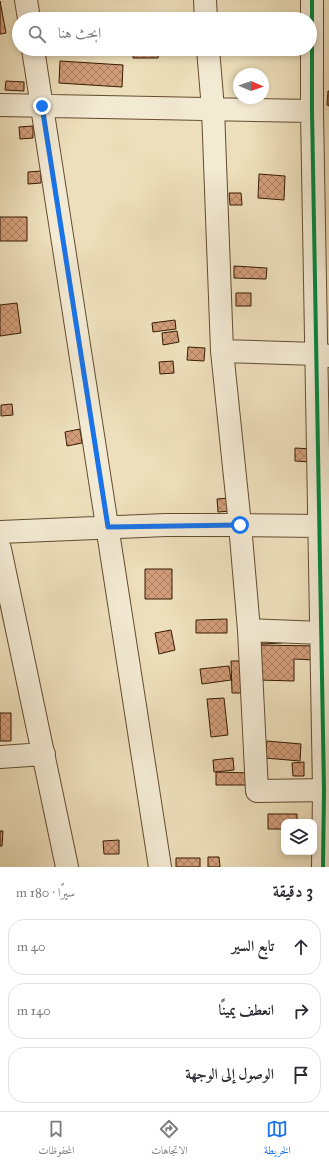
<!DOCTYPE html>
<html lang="ar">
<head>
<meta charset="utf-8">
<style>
	body { margin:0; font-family:"IM FELL Great Primer",Amiri,serif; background:#f2f2f3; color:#2b2b33; direction:rtl }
	.controls { position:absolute; right:12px; bottom:12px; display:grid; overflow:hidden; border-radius:8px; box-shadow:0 2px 6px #0003 }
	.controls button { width:36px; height:36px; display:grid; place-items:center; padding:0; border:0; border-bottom:1px solid #e1e1e2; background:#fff; color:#2b2b33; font:20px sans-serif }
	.compass { position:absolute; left:233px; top:68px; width:36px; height:36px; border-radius:50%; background:#fff; box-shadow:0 2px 6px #0003; rotate:92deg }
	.stop { position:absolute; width:12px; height:12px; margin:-9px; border:3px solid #1a73e8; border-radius:50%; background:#fff }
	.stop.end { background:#1a73e8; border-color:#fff; box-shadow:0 1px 4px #0008 }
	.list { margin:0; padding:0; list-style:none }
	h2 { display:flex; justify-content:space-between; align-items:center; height:52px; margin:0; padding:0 16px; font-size:17px }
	h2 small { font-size:13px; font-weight:400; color:#7c7c81 }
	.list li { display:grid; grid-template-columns:26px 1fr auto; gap:12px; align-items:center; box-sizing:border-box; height:56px; margin:0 8px 8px; padding:0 8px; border:1px solid #e1e1e2; border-radius:16px }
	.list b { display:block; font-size:15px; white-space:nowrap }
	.list em { font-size:13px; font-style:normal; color:#7c7c81 }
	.icon { flex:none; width:22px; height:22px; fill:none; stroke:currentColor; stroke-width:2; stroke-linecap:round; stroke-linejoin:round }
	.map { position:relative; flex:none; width:329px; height:867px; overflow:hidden; direction:ltr }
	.search { position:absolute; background:#fff; box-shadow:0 2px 6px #0003; left:12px; right:12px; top:12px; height:44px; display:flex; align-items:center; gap:10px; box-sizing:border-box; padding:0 14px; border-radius:22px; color:#7c7c81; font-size:15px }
	.sheet { height:244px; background:#fff }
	nav { display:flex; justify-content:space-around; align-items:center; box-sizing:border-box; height:56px; border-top:1px solid #e1e1e2; background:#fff; font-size:11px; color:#7c7c81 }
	nav a { display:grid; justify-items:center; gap:2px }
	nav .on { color:#1a73e8 }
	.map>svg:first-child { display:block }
	.building { fill:url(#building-cross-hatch); stroke:#371b00 }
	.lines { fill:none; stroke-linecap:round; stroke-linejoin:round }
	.minor-casing { stroke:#644c2f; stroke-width:24 }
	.minor { stroke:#f3ead3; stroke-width:22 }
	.cycleway-casing { stroke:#f3ead3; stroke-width:6 }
	.cycleway { stroke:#00873e; stroke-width:4 }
	.route { stroke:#1a73e8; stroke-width:5 }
</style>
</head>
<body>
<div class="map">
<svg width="329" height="867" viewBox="0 0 329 867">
	<defs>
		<pattern id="building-cross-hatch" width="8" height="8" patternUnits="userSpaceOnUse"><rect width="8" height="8" fill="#d29d7a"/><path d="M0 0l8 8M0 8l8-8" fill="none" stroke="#ab7f62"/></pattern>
	</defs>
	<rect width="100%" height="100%" fill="#eddfbb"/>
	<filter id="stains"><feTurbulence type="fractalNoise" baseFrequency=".005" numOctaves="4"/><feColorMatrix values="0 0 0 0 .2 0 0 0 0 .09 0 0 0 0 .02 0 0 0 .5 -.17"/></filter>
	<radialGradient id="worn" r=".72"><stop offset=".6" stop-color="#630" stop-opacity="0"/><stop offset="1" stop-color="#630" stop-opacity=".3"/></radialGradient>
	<path class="building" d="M0,1L6,33L0,34Z
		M133,49H159L158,58H133Z
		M60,61L123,65L122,87L59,83Z
		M6,81L24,82V91L5,90Z
		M328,91H329V106L327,105Z
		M33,126V138L20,139L19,127Z
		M41,171V183L28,184V172Z
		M259,174L285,176L284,200L258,198Z
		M229,193H241L242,205H230Z
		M0,217H27V241H0Z
		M234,266L267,268L266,279L234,278Z
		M236,293H251V306H236Z
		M17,303L21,333L0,336V305Z
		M175,320L176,329L153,332L152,323Z
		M177,331L179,342L163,345L162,333Z
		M188,347L205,348L204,361L187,360Z
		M173,361L174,373L160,374L159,362Z
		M12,404L13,415L1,416V405Z
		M80,429L82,443L67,446L65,432Z
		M295,448L312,449L311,462L295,461Z
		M230,498L231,511L218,512L217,499Z
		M145,569H172V599H145Z
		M227,619V633H196V620Z
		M171,630L175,650L159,654L155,633Z
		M281,634L282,643L262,644L261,635Z
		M259,645L315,646V660L294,659V681L258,680Z
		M231,661H247V693H232Z
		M229,666L231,680L202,684L200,669Z
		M224,698L228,735L211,737L207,699Z
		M0,713H11V741H0Z
		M267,741L301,744L300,761L265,758Z
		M233,758L234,770L214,772L213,760Z
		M304,762V776H293L292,763Z
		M216,772L250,773V785H216Z
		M268,814H297V822H284V829H268Z
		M0,831H3L2,846H0Z
		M119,840V854H104L103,841Z
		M208,857H219L220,867H208Z
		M176,858H200V867H176Z"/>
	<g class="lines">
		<defs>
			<path id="minor" d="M26,0L29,19
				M205,0L206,19
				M312,0V111L324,790L323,867
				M33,49L160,867
				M208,49L213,109L222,351L240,525L249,630L257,791L329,790
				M0,105L312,111
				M222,351L317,354L329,356
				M0,532L166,525H240L319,526
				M0,549L67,867
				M249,630L321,633
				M0,757L44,754"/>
		</defs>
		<use href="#minor" class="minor-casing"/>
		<use href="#minor" class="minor"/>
		<defs>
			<path id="cycleway" d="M312,0V111L324,790L323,867"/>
		</defs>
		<use href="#cycleway" class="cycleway-casing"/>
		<use href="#cycleway" class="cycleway"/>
	</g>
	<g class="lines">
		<path class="route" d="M42,106L108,527L240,525"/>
	</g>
	<rect width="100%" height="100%" filter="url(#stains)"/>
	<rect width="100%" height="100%" fill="url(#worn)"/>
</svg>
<div class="controls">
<button><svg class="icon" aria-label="layers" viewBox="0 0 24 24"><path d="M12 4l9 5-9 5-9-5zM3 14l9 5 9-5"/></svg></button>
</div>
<svg class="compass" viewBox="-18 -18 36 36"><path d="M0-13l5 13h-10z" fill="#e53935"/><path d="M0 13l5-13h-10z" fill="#7c7c81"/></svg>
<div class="stop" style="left:240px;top:525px"></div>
<div class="stop end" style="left:42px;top:106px"></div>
<div class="search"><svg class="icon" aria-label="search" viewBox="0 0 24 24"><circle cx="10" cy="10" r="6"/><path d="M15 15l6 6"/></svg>ابحث هنا</div>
</div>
<section class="sheet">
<h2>3 دقيقة<small>سيرًا · 180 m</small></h2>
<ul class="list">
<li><svg class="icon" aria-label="ahead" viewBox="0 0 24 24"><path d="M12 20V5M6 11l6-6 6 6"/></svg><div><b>تابع السير</b></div><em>40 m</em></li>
<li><svg class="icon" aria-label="right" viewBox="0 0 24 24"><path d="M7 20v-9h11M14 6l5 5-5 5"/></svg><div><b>انعطف يمينًا</b></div><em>140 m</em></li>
<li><svg class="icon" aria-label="arrive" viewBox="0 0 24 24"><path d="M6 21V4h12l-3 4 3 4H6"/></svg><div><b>الوصول إلى الوجهة</b></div></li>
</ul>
</section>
<nav>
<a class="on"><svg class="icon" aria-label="map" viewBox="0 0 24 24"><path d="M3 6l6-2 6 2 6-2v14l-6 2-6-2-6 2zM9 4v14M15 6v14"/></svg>الخريطة</a>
<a><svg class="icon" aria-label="directions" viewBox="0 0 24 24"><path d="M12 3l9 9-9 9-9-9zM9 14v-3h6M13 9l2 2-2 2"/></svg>الاتجاهات</a>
<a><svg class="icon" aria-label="saved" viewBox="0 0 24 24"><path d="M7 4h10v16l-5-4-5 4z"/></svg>المحفوظات</a>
</nav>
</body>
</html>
